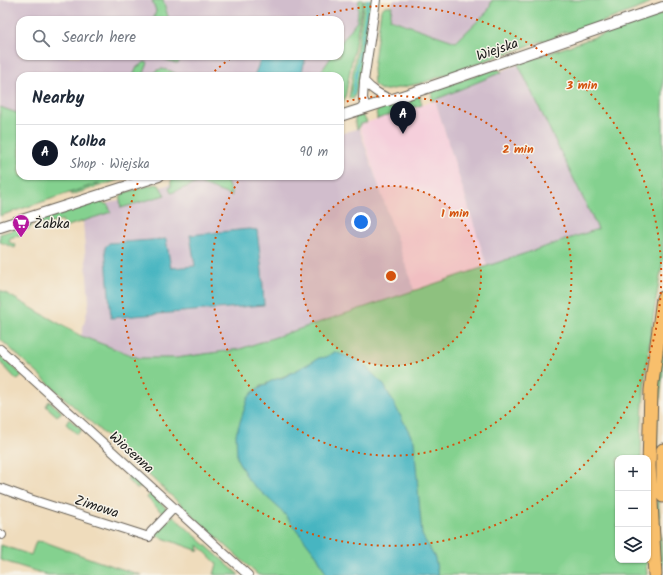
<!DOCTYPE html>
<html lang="en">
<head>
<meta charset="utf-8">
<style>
	body { margin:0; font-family:Kalam,sans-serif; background:#f2f2f3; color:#1f2937 }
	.controls { position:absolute; right:12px; bottom:12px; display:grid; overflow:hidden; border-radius:8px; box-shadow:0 1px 3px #0004 }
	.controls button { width:36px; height:36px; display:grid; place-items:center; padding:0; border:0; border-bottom:1px solid #e0e1e3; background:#fff; color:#1f2937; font:20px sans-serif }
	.you { position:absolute; left:361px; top:222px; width:14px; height:14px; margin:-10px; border:3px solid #fff; border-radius:50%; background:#1a73e8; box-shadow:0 0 0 6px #1a73e833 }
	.badge { display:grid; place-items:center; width:26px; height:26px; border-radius:50%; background:#111827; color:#fff; font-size:13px; font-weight:700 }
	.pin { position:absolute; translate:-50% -33px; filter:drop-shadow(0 1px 2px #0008) }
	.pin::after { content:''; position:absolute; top:21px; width:14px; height:12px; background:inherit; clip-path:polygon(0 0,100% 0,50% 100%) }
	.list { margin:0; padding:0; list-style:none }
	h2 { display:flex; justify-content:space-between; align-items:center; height:52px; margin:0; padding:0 16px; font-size:17px }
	h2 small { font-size:13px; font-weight:400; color:#747a83 }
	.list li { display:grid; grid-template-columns:26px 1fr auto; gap:12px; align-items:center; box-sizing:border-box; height:56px; padding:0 16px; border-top:1px solid #e0e1e3 }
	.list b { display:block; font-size:15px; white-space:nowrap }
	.list p { margin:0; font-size:13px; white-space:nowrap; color:#747a83 }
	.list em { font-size:13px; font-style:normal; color:#747a83 }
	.icon { flex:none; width:22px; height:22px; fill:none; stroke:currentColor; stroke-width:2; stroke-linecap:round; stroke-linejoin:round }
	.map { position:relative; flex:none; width:663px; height:575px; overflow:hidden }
	.search { position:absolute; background:#fff; box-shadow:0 1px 3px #0004; left:16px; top:16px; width:328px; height:44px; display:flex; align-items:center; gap:10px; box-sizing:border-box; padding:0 14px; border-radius:12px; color:#747a83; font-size:15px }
	.panel { position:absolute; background:#fff; box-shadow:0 1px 3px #0004; left:16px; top:72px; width:328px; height:108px; border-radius:12px }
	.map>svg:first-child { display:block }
	.built { fill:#f5cfdb }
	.industrial { fill:#d1bdcc }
	.green { fill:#84d18f; stroke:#507656 }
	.water { fill:#46b5c1; stroke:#31686e }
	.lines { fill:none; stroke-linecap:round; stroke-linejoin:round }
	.stream { stroke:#46b5c1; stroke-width:2 }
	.minor-casing { stroke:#665f54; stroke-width:10 }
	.tertiary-casing { stroke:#665f54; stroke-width:12 }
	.primary-casing { stroke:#665f54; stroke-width:15 }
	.minor { stroke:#fff; stroke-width:8 }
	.tertiary { stroke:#fff; stroke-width:10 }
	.primary { stroke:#f8bf6c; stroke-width:13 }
	.ring { fill:none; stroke:#d4530e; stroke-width:2; stroke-dasharray:2 4 }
	.labels { text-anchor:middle; stroke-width:3; stroke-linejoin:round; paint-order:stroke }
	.street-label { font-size:14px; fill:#1c1c1c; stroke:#f7f3e8 }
	.poi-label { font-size:14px; fill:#1c1c1c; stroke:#f7f3e8; text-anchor:start }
	.centre { fill:#d4530e; stroke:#f7f3e8; stroke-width:2 }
	.ring-label { font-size:12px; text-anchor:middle; font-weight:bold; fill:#d4530e; stroke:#f7f3e8; stroke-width:3; stroke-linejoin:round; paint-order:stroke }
</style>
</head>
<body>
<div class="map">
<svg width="663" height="575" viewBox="0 0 663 575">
	<rect width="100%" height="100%" fill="#f7f3e8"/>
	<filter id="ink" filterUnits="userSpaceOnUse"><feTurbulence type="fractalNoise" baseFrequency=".025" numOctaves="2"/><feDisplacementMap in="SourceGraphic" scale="8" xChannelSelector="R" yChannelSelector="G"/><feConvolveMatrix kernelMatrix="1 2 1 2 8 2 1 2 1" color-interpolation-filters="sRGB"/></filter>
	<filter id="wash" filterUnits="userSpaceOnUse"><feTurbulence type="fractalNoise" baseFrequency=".012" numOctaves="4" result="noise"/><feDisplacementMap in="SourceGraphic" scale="16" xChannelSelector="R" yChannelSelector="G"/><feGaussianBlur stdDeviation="0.9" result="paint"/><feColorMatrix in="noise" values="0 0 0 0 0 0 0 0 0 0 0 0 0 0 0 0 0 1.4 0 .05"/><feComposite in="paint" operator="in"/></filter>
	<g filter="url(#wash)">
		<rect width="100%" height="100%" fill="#efdcbc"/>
		<path class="built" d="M420,96L423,105L435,100L487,266L414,290L408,277L359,125L377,119L378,110Z"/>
		<path class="industrial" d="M0,0H359L357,21L340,44V20H20V56H332L318,76H20V114L0,107Z
			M393,0H492L488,11L456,42L390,19Z
			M518,64L598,229L487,266L435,100Z
			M359,128L414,290L240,349L176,358H139L81,336L89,303L83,221L79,212L197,176H340V134Z"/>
		<path class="green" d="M152,0H163L169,20H153L156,11Z
			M359,0H363L345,98L340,106V76H318L332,56H340V44L357,21Z
			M364,0H372L365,47L356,93L353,99L349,98Z
			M492,0H653L645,6L575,32H564L552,39L539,42L422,83L388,90H381L374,85L373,69L381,10L385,6H392L390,19L456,42L488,11Z
			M663,13V260C651,325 641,391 641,458H618V560H646L647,575H422L300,369C294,371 288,375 282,377C270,382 250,388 247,403L341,575H258L0,339V290L81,336L139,358H176L240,349L598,229L518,64Z
			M155,56H181V59L178,63H175Z
			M145,62L148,63L143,76H133L137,67Z
			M162,69L171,71L180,76H152L157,70Z
			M495,69H498L502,72L432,101V92L433,90Z
			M419,94L422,105L377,119V115L376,114L378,108Z
			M0,107L20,114V176H131L71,195L70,193L99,183L0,216Z
			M359,115L363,116L367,122L359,125V128L357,129L355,123V116Z
			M175,176H214L227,182L232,196L197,183L171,193L169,188L171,187V181Z
			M155,184L159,185L165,195L121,208L120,198L123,193Z
			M99,201L108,205L111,212L65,227L62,220L45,225L40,223V220Z
			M32,224V226L29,229H23L20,235L10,238L9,242L16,245L15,248L0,242V234Z
			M663,327V371L657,425V475L663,575H659L653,424Z
			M0,355L22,375L17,380L0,362Z
			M49,401L62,412L57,416L46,406Z
			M69,419L82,430L77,434L66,424Z
			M130,474L143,486L137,489L127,480Z
			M150,493L167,509L163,514L147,498Z
			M173,516L239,575H214L217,564L198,545L199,551L157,536L156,531Z
			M36,541L45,542L100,562L141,575H48L0,560L1,545L31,555Z"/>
		<path class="water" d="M262,56H306L301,76H254Z
			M249,229L257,230L262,271L264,305L111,318L105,247L109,243L166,239L171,268L195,266L190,235Z
			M335,352L361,362L384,385L414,441L422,535L435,558L438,575H327L317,556L282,511L249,481L237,459L236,434L248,398L252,393L273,380L284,377L319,358L326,357Z"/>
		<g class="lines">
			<path class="stream" d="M353,94L368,0"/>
		</g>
	</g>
	<g filter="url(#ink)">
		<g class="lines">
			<defs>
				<path id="minor" d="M364,81C372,90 379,94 390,99
					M366,107L363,99L364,81L376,0
					M0,349L248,575
					M0,488L30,499L149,537L151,532L174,508
					M0,534L2,535"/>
				<path id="tertiary" d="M340,116L424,89L663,7
					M0,227L159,176"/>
				<path id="primary" d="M663,450V496
					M655,575L649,466L651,390L663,298"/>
			</defs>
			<use href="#minor" class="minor-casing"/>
			<use href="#tertiary" class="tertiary-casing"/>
			<use href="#primary" class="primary-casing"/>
			<use href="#minor" class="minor"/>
			<use href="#tertiary" class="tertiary"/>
			<use href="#primary" class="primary"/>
		</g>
	</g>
	<circle cx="391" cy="276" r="90" fill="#d4530e" fill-opacity=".12"/>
	<g class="ring">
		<circle cx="391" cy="276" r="90"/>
		<path d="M341 103A180 180 0 1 1 241 177"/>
		<path d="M210 75A270 270 0 0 1 234 56M305 20A270 270 0 1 1 140 177"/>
	</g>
	<defs>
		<symbol id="supermarket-pin" viewBox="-11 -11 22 30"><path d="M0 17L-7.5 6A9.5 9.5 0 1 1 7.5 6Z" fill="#b5179e" stroke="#f7f3e8"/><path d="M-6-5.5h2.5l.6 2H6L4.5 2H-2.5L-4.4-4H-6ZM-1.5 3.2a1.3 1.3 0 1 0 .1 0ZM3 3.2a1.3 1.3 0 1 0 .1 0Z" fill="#fff"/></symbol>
	</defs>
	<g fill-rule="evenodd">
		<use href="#supermarket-pin" x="11" y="213" width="20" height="27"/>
	</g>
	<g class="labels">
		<g class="street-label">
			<text transform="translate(497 49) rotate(-19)" y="5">Wiejska</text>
			<text transform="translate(132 452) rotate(42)" y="5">Wiosenna</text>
			<text transform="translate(97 506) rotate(18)" y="5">Zimowa</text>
		</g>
		<g class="poi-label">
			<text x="34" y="228">Żabka</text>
		</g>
	</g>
	<circle cx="391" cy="276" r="6" class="centre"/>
	<g class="ring-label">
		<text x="582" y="89">3 min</text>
		<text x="518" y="153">2 min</text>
		<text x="455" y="217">1 min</text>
	</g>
</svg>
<div class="controls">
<button>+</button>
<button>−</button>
<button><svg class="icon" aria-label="layers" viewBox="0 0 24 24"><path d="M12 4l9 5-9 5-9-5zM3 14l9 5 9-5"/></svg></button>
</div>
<div class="you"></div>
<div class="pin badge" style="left:403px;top:134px">A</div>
<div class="search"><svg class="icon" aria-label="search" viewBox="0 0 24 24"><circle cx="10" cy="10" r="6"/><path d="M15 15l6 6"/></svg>Search here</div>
<section class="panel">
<h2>Nearby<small></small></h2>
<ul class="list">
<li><span class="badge">A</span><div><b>Kolba</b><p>Shop · Wiejska</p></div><em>90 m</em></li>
</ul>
</section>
</div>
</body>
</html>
